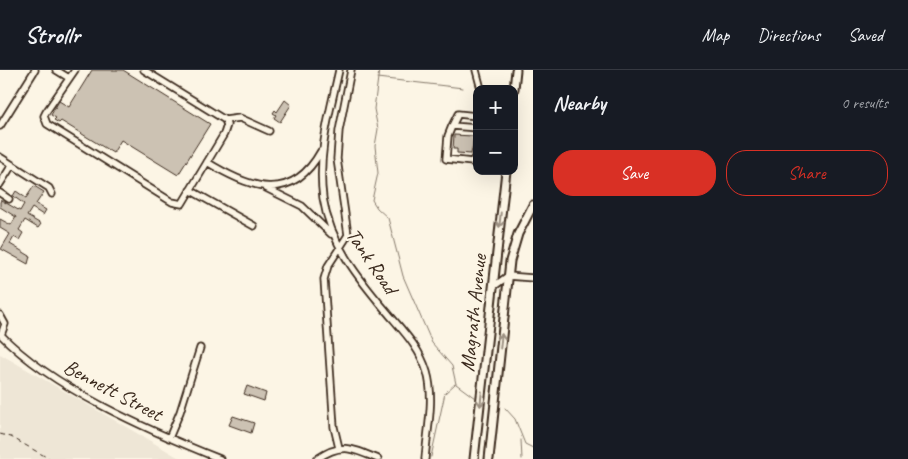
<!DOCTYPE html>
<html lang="en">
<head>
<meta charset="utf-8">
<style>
	body { margin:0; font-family:Caveat,sans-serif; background:#242831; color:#f1f3f6 }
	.controls { position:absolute; right:15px; top:15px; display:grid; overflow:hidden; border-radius:10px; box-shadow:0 5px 20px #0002 }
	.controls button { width:45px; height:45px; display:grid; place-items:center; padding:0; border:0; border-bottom:1px solid #363941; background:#171b24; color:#f1f3f6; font:25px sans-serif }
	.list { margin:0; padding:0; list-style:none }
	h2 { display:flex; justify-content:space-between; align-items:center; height:65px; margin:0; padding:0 20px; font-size:21px }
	h2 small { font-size:16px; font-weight:400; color:#9ea1a6 }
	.actions { display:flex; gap:10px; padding:15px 20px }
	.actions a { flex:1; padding:11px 0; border:1px solid #d93025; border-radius:20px; text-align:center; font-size:18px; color:#d93025 }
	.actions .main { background:#d93025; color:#fff }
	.map { position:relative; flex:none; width:533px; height:389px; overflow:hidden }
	header { display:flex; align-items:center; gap:30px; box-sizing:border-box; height:70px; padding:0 25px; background:#171b24; border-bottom:1px solid #363941 }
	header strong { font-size:24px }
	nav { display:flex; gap:28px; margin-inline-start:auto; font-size:18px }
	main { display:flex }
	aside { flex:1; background:#171b24 }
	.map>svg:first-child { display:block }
	.built { fill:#eee6d6 }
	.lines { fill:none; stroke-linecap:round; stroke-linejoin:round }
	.stream { stroke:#85796b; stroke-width:1 }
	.building { fill:#ccc2b3; stroke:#3b2a1e }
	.minor-casing { stroke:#3b2a1e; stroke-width:9 }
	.major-casing { stroke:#3b2a1e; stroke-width:11 }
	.path { stroke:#3b2a1e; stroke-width:1; stroke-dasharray:5 4; stroke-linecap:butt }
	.minor { stroke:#fcf5e5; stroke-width:5.5 }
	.major { stroke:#fcf5e5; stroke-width:7 }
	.oneway { stroke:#9c9082 }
	.labels { text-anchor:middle; stroke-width:4.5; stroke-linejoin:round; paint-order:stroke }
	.street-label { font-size:21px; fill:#3b2a1e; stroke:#fcf5e5 }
</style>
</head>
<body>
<header>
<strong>Strollr</strong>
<nav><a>Map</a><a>Directions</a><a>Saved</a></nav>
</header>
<main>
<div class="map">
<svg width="533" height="389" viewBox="0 0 533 389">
	<rect width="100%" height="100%" fill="#fcf5e5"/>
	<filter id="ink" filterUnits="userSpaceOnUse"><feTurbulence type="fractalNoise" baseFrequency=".02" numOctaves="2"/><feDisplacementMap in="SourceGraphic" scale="10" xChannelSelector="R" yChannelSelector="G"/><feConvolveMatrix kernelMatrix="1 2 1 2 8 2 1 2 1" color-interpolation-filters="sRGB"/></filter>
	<g filter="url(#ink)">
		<path class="built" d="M0,284L159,376L181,389H0Z"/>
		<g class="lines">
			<path class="stream" d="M379,0L374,39L378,59L375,76L378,103L372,130L377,138L388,148L403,206L432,273L452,296L456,314L475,328
				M377,8L463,18
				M505,338L515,349L525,374L533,378
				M521,370L522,389
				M431,387L445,323L455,314"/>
		</g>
		<path class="building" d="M92,0H123L210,54L178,105L121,70L113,83L61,51L59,53L54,50L56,48L51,45L59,31L69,37Z
			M285,30L291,35L280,52L274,48L276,45L273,43L275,40L277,42Z
			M454,65L473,66L474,68L471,84L457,83V79H453Z
			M34,116L44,122L36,134L46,140L43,145L32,138L27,146L41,154L38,158L25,150L19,160L23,163L19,170L14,167L10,174L30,186L28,194L1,179L10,164L0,158V149L11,155L16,147L0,137V132L1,130L20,141L24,134L13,126L16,121L26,128Z
			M247,316L266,323L264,331L244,324Z
			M233,346L254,353L251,363L229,355Z"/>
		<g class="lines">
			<defs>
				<path id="minor" d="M56,0L69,8
					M75,0L46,42L44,46L47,54L172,132L182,134L224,64L227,55L225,50L144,0
					M339,0C330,42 317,84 323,128C330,173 358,208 387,242C403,261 420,278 427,302C435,329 427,361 425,389
					M476,0L481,19
					M225,50L240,48L269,61
					M0,56L35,0
					M452,56L458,44L477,46
					M477,72V87
					M0,87L49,118L52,124
					M475,87L472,92L446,89L448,66L452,56L477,58
					M207,92C249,118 291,135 321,81
					M0,114L12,95
					M266,118L302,136L331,164
					M190,120L254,156
					M0,123L9,129
					M493,217L508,206L533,208
					M0,245L5,254L1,265
					M0,264C53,319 150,361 220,389
					M169,368L180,342L200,278
					M339,378L334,357L324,209L328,196L348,165L337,89L339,61L351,0
					M317,389C341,372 352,378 378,389"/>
				<path id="major" d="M514,19L516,0
					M474,389L506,101
					M489,389L510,191L518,164L533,135"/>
			</defs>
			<use href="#minor" class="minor-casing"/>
			<use href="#major" class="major-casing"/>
			<path class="path" d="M0,364L11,367L50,389"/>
			<use href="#minor" class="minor"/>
			<use href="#major" class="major"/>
		</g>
		<defs><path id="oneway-shaft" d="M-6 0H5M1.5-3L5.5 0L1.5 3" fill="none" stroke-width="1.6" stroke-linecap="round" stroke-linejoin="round" transform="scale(1.25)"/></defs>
		<g class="oneway">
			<use href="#oneway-shaft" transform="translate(500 150) rotate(96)"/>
			<use href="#oneway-shaft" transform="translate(501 271) rotate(-84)"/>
			<use href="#oneway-shaft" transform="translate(481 329) rotate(96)"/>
		</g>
	</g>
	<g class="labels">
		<g class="street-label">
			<text transform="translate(372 191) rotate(56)" y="7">Tank Road</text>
			<text transform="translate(473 243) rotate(-84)" y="7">Magrath Avenue</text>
			<text transform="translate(113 320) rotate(28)" y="7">Bennett Street</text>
		</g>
	</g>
</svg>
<div class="controls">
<button>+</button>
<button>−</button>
</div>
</div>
<aside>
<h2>Nearby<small>0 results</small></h2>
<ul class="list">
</ul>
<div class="actions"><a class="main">Save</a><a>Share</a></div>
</aside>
</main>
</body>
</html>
